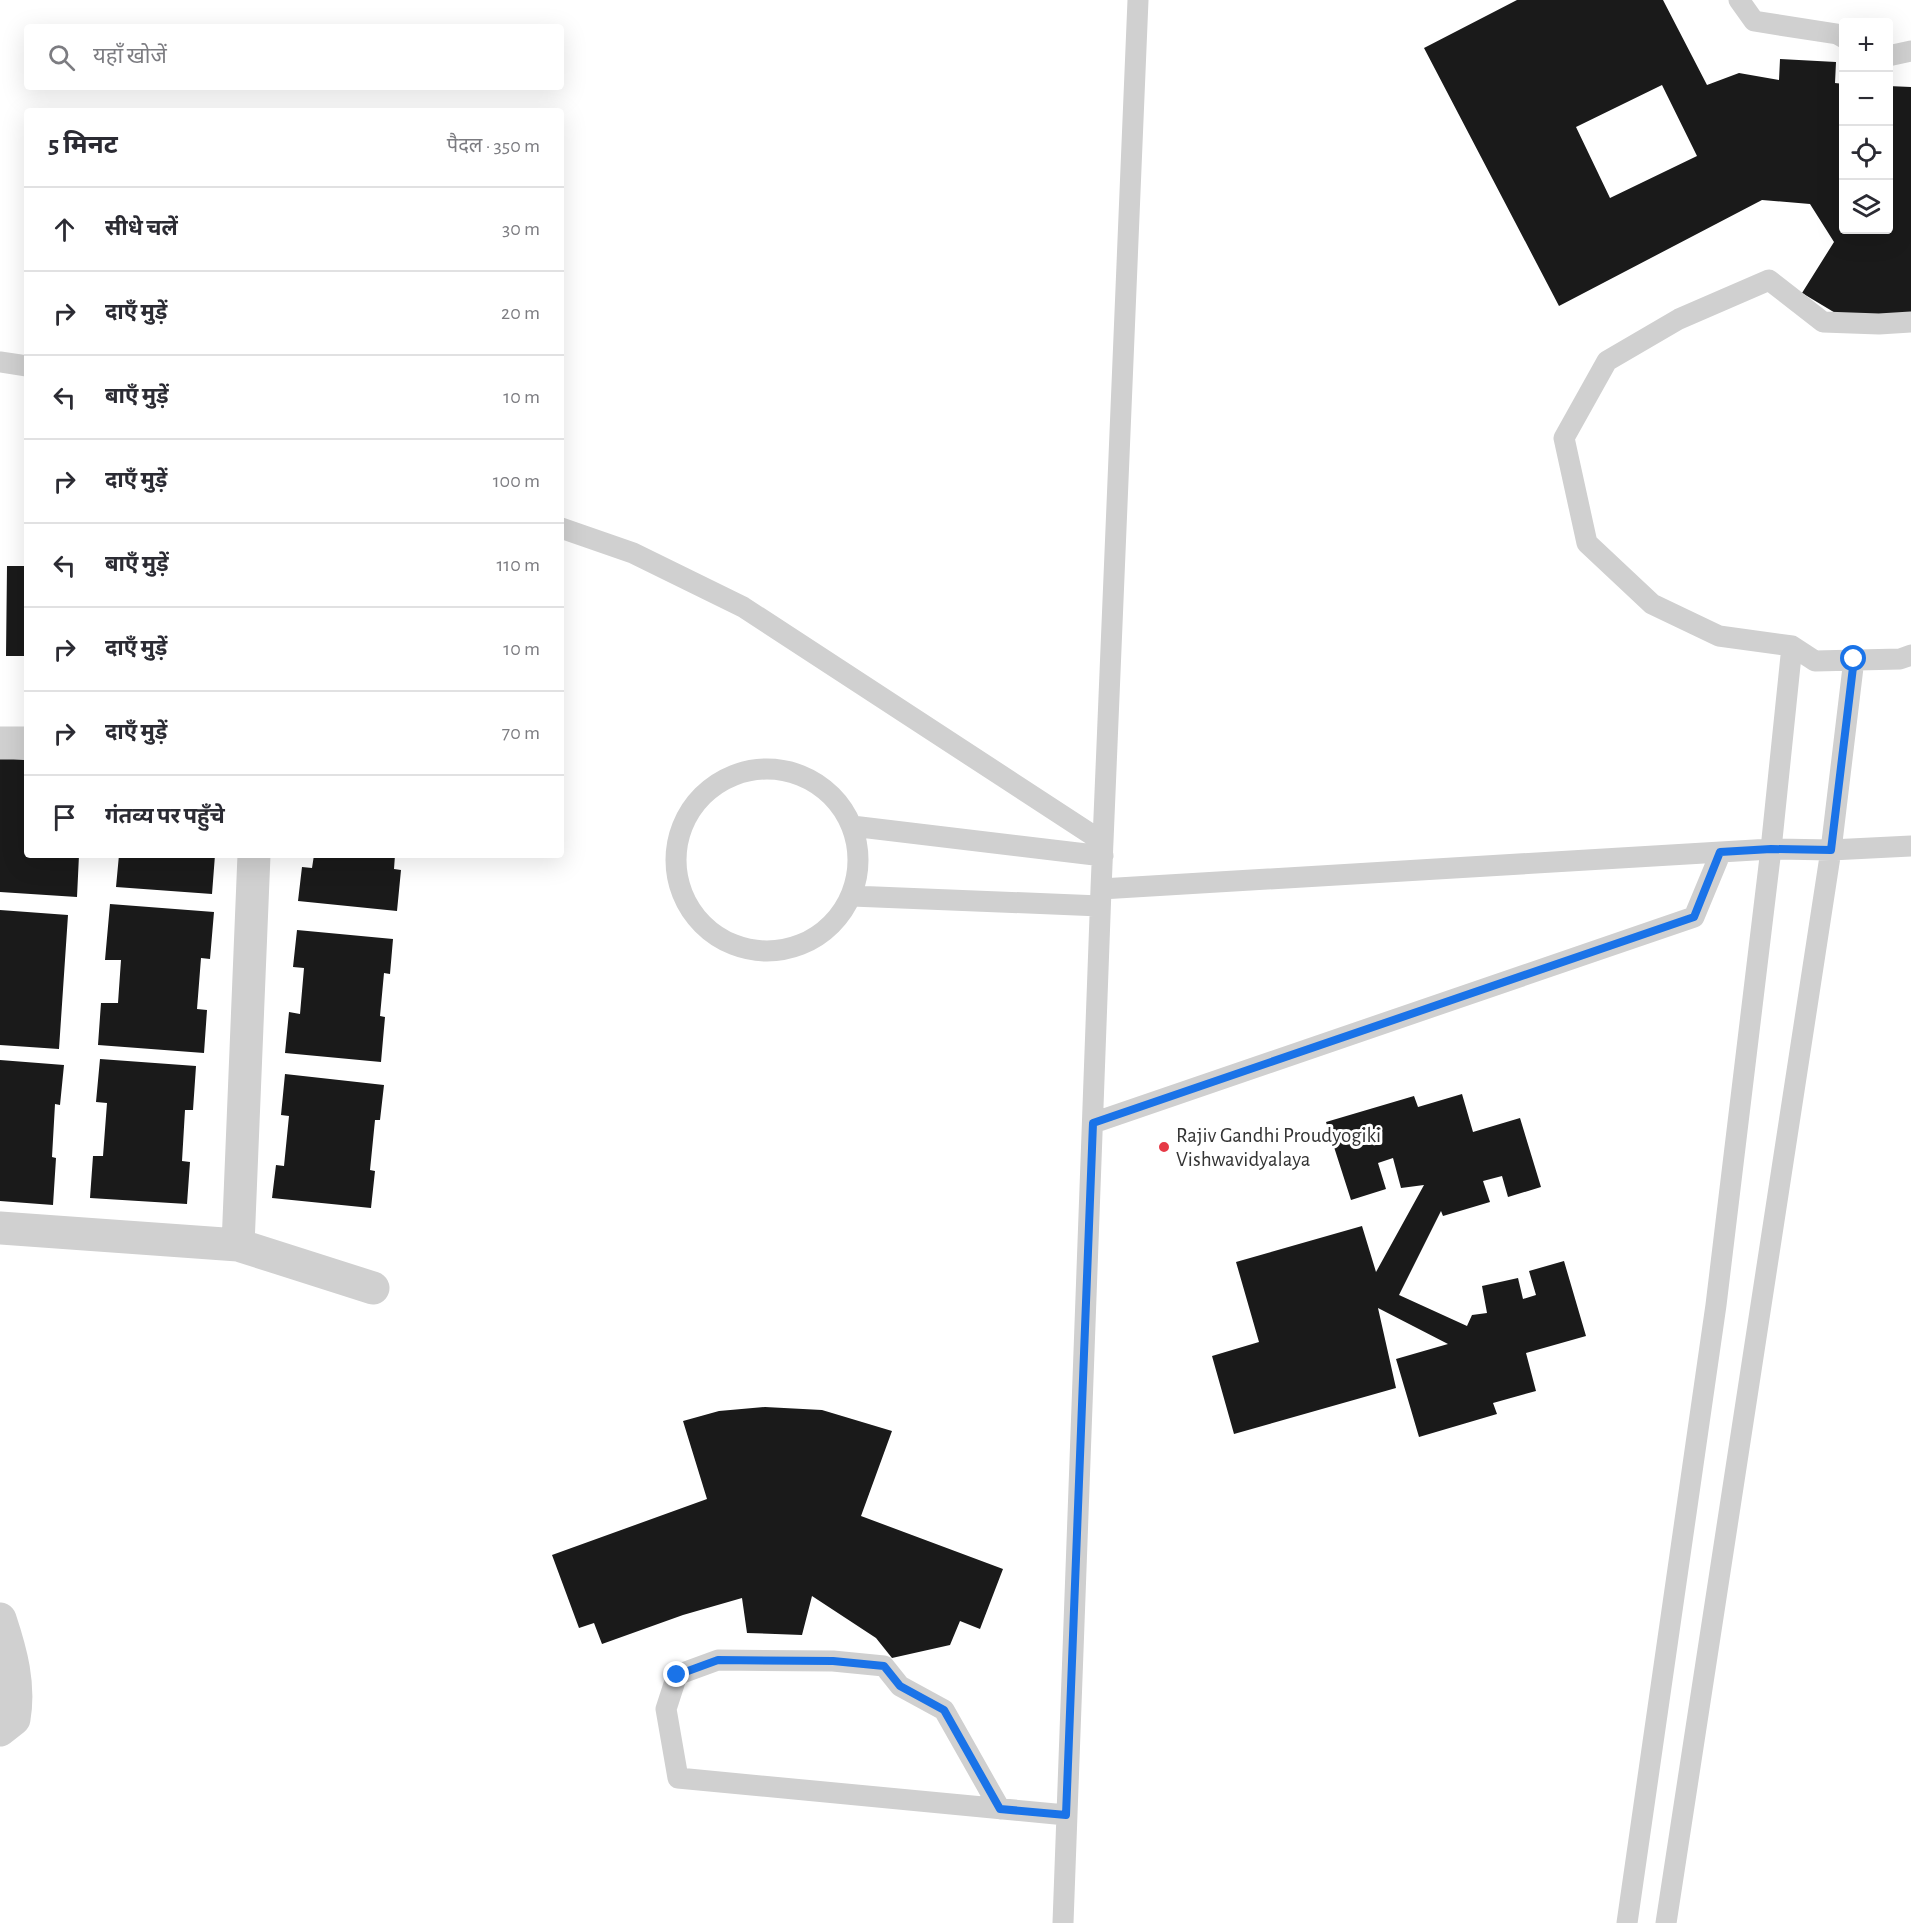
<!DOCTYPE html>
<html lang="hi">
<head>
<meta charset="utf-8">
<style>
	body { margin:0; font-family:"Alegreya Sans","Noto Sans Devanagari",sans-serif; background:#f7f7f7; color:#2b2b33 }
	.controls { position:absolute; right:18px; top:18px; display:grid; overflow:hidden; border-radius:6px; box-shadow:0 6px 24px #0002 }
	.controls button { width:54px; height:54px; display:grid; place-items:center; padding:0; border:0; border-bottom:2px solid #e1e1e2; background:#fff; color:#2b2b33; font:30px sans-serif }
	.stop { position:absolute; width:18px; height:18px; margin:-14px; border:4px solid #1a73e8; border-radius:50%; background:#fff }
	.stop.end { background:#1a73e8; border-color:#fff; box-shadow:0 2px 6px #0008 }
	.list { margin:0; padding:0; list-style:none }
	h2 { display:flex; justify-content:space-between; align-items:center; height:78px; margin:0; padding:0 24px; font-size:26px }
	h2 small { font-size:20px; font-weight:400; color:#7c7c81 }
	.list li { display:grid; grid-template-columns:39px 1fr auto; gap:18px; align-items:center; box-sizing:border-box; height:84px; padding:0 24px; border-top:2px solid #e1e1e2 }
	.list b { display:block; font-size:22px; white-space:nowrap }
	.list em { font-size:20px; font-style:normal; color:#7c7c81 }
	.icon { flex:none; width:33px; height:33px; fill:none; stroke:currentColor; stroke-width:2; stroke-linecap:round; stroke-linejoin:round }
	.map { position:relative; flex:none; width:1911px; height:1923px; overflow:hidden }
	.search { position:absolute; background:#fff; box-shadow:0 6px 24px #0002; left:24px; top:24px; width:540px; height:66px; display:flex; align-items:center; gap:15px; box-sizing:border-box; padding:0 21px; border-radius:6px; color:#7c7c81; font-size:22px }
	.panel { position:absolute; background:#fff; box-shadow:0 6px 24px #0002; left:24px; top:108px; width:540px; height:750px; border-radius:6px }
	.map>svg:first-child { display:block }
	.building { fill:#1a1a1a; fill-rule:evenodd }
	.lines { fill:none; stroke-linecap:round; stroke-linejoin:round }
	.service { stroke:#d0d0d0; stroke-width:21 }
	.minor { stroke:#d0d0d0; stroke-width:33 }
	.route { stroke:#1a73e8; stroke-width:8 }
	.poi-dot { fill:#e63946; stroke:#fff; stroke-width:2 }
	.labels { text-anchor:middle; stroke-width:6; stroke-linejoin:round; paint-order:stroke }
	.poi-label { font-size:21px; fill:#333; stroke:#fff; text-anchor:start }
</style>
</head>
<body>
<div class="map">
<svg width="1911" height="1923" viewBox="0 0 1911 1923">
	<rect width="100%" height="100%" fill="#fff"/>
	<path class="building" d="M1517,0H1663L1707,85L1739,73L1779,80L1780,59L1836,62L1835,83L1844,84V230H1888V86L1911,87V315L1837,314L1802,293L1834,242L1810,204L1762,200L1559,306L1424,48ZM1662,85L1697,156L1610,198L1576,127Z
		M7,566H27V656H6Z
		M0,758L27,760V855H79L77,897L0,892Z
		M119,855H215L212,894L116,887Z
		M314,855H395L394,869L401,870L397,911L298,901L302,867L312,868Z
		M110,904L214,912L210,959L201,958L197,1009L207,1010L204,1053L98,1045L101,1003H118L121,960H105Z
		M0,910L68,915L59,1049L0,1045Z
		M297,930L393,939L390,974L384,973L380,1016L385,1017L381,1062L285,1053L289,1012L300,1014L304,968L293,967Z
		M100,1059L196,1066L193,1110H185L182,1161L190,1162L187,1204L90,1198L93,1156H103L107,1103L96,1102Z
		M0,1060L64,1065L60,1105L55,1104L52,1157L56,1158L53,1205L0,1201Z
		M285,1074L384,1085L380,1120H375L370,1170L375,1171L371,1208L272,1198L276,1165L284,1166L289,1116L281,1115Z
		M1462,1094L1473,1132L1520,1118L1541,1187L1508,1197L1502,1176L1483,1181L1490,1202L1443,1216L1441,1211L1399,1295L1467,1326L1472,1315L1487,1313L1482,1286L1518,1278L1523,1299L1536,1295L1529,1271L1564,1261L1586,1336L1526,1353L1536,1391L1493,1403L1497,1414L1419,1437L1396,1359L1448,1344L1378,1308L1396,1388L1234,1434L1212,1356L1259,1342L1236,1262L1362,1226L1376,1272L1424,1185L1401,1188L1393,1158L1378,1163L1386,1189L1351,1200L1326,1122L1414,1096L1418,1107Z
		M765,1407L822,1410L892,1431L861,1516L1003,1569L980,1629L960,1621L950,1645L892,1658L876,1638L812,1596L802,1635L747,1633L742,1598L683,1615L602,1644L594,1623L579,1628L552,1555L707,1499L683,1421L719,1411Z"/>
	<g class="lines">
		<path class="service" d="M1739,0L1754,21L1837,34L1844,38
			M1888,56L1911,51
			M1911,322L1879,324L1823,322L1769,280L1679,319L1607,361L1564,438L1587,543L1652,604L1719,636L1792,646L1815,661L1900,659L1911,655
			M0,362L27,366
			M561,528L633,553L743,607L1103,842
			M676 860a91 91 0 1 1 182 0a91 91 0 1 1-182 0Z
			M852,826L1103,856
			M1101,889L1771,849L1831,850L1911,846
			M852,896L1100,906
			M1093,1123L1694,917L1721,852
			M1000,1809L944,1710L900,1686L884,1666L833,1661L718,1660L677,1675L666,1709L678,1778L1066,1815
			M1063,1923L1101,889L1138,0
			M1627,1923L1716,1305L1771,849L1792,646
			M1666,1923L1831,850L1854,659"/>
		<path class="minor" d="M0,743H27
			M0,1228L238,1245L373,1288
			M238,1245L254,855
			M0,1619C11,1652 20,1685 14,1719L0,1730"/>
	</g>
	<g class="lines">
		<path class="route" d="M677,1675L718,1660L833,1661L884,1666L900,1686L944,1710L1000,1809L1066,1815L1093,1123L1694,917L1720,852L1771,849L1831,850L1854,659"/>
	</g>
	<circle class="poi-dot" cx="1164" cy="1147" r="6"/>
	<g class="labels">
		<g class="poi-label">
			<text x="1176" y="1142">Rajiv Gandhi Proudyogiki<tspan x="1176" dy="24">Vishwavidyalaya</tspan></text>
		</g>
	</g>
</svg>
<div class="controls">
<button>+</button>
<button>−</button>
<button><svg class="icon" aria-label="locate" viewBox="0 0 24 24"><circle cx="12" cy="12" r="6"/><path d="M12 2v4M12 18v4M2 12h4M18 12h4"/></svg></button>
<button><svg class="icon" aria-label="layers" viewBox="0 0 24 24"><path d="M12 4l9 5-9 5-9-5zM3 14l9 5 9-5"/></svg></button>
</div>
<div class="stop" style="left:1854px;top:659px"></div>
<div class="stop end" style="left:677px;top:1675px"></div>
<div class="search"><svg class="icon" aria-label="search" viewBox="0 0 24 24"><circle cx="10" cy="10" r="6"/><path d="M15 15l6 6"/></svg>यहाँ खोजें</div>
<section class="panel">
<h2>5 मिनट<small>पैदल · 350 m</small></h2>
<ul class="list">
<li><svg class="icon" aria-label="ahead" viewBox="0 0 24 24"><path d="M12 20V5M6 11l6-6 6 6"/></svg><div><b>सीधे चलें</b></div><em>30 m</em></li>
<li><svg class="icon" aria-label="right" viewBox="0 0 24 24"><path d="M7 20v-9h11M14 6l5 5-5 5"/></svg><div><b>दाएँ मुड़ें</b></div><em>20 m</em></li>
<li><svg class="icon" aria-label="left" viewBox="0 0 24 24"><path d="M17 20v-9H6M10 6l-5 5 5 5"/></svg><div><b>बाएँ मुड़ें</b></div><em>10 m</em></li>
<li><svg class="icon" aria-label="right" viewBox="0 0 24 24"><path d="M7 20v-9h11M14 6l5 5-5 5"/></svg><div><b>दाएँ मुड़ें</b></div><em>100 m</em></li>
<li><svg class="icon" aria-label="left" viewBox="0 0 24 24"><path d="M17 20v-9H6M10 6l-5 5 5 5"/></svg><div><b>बाएँ मुड़ें</b></div><em>110 m</em></li>
<li><svg class="icon" aria-label="right" viewBox="0 0 24 24"><path d="M7 20v-9h11M14 6l5 5-5 5"/></svg><div><b>दाएँ मुड़ें</b></div><em>10 m</em></li>
<li><svg class="icon" aria-label="right" viewBox="0 0 24 24"><path d="M7 20v-9h11M14 6l5 5-5 5"/></svg><div><b>दाएँ मुड़ें</b></div><em>70 m</em></li>
<li><svg class="icon" aria-label="arrive" viewBox="0 0 24 24"><path d="M6 21V4h12l-3 4 3 4H6"/></svg><div><b>गंतव्य पर पहुँचे</b></div></li>
</ul>
</section>
</div>
</body>
</html>
